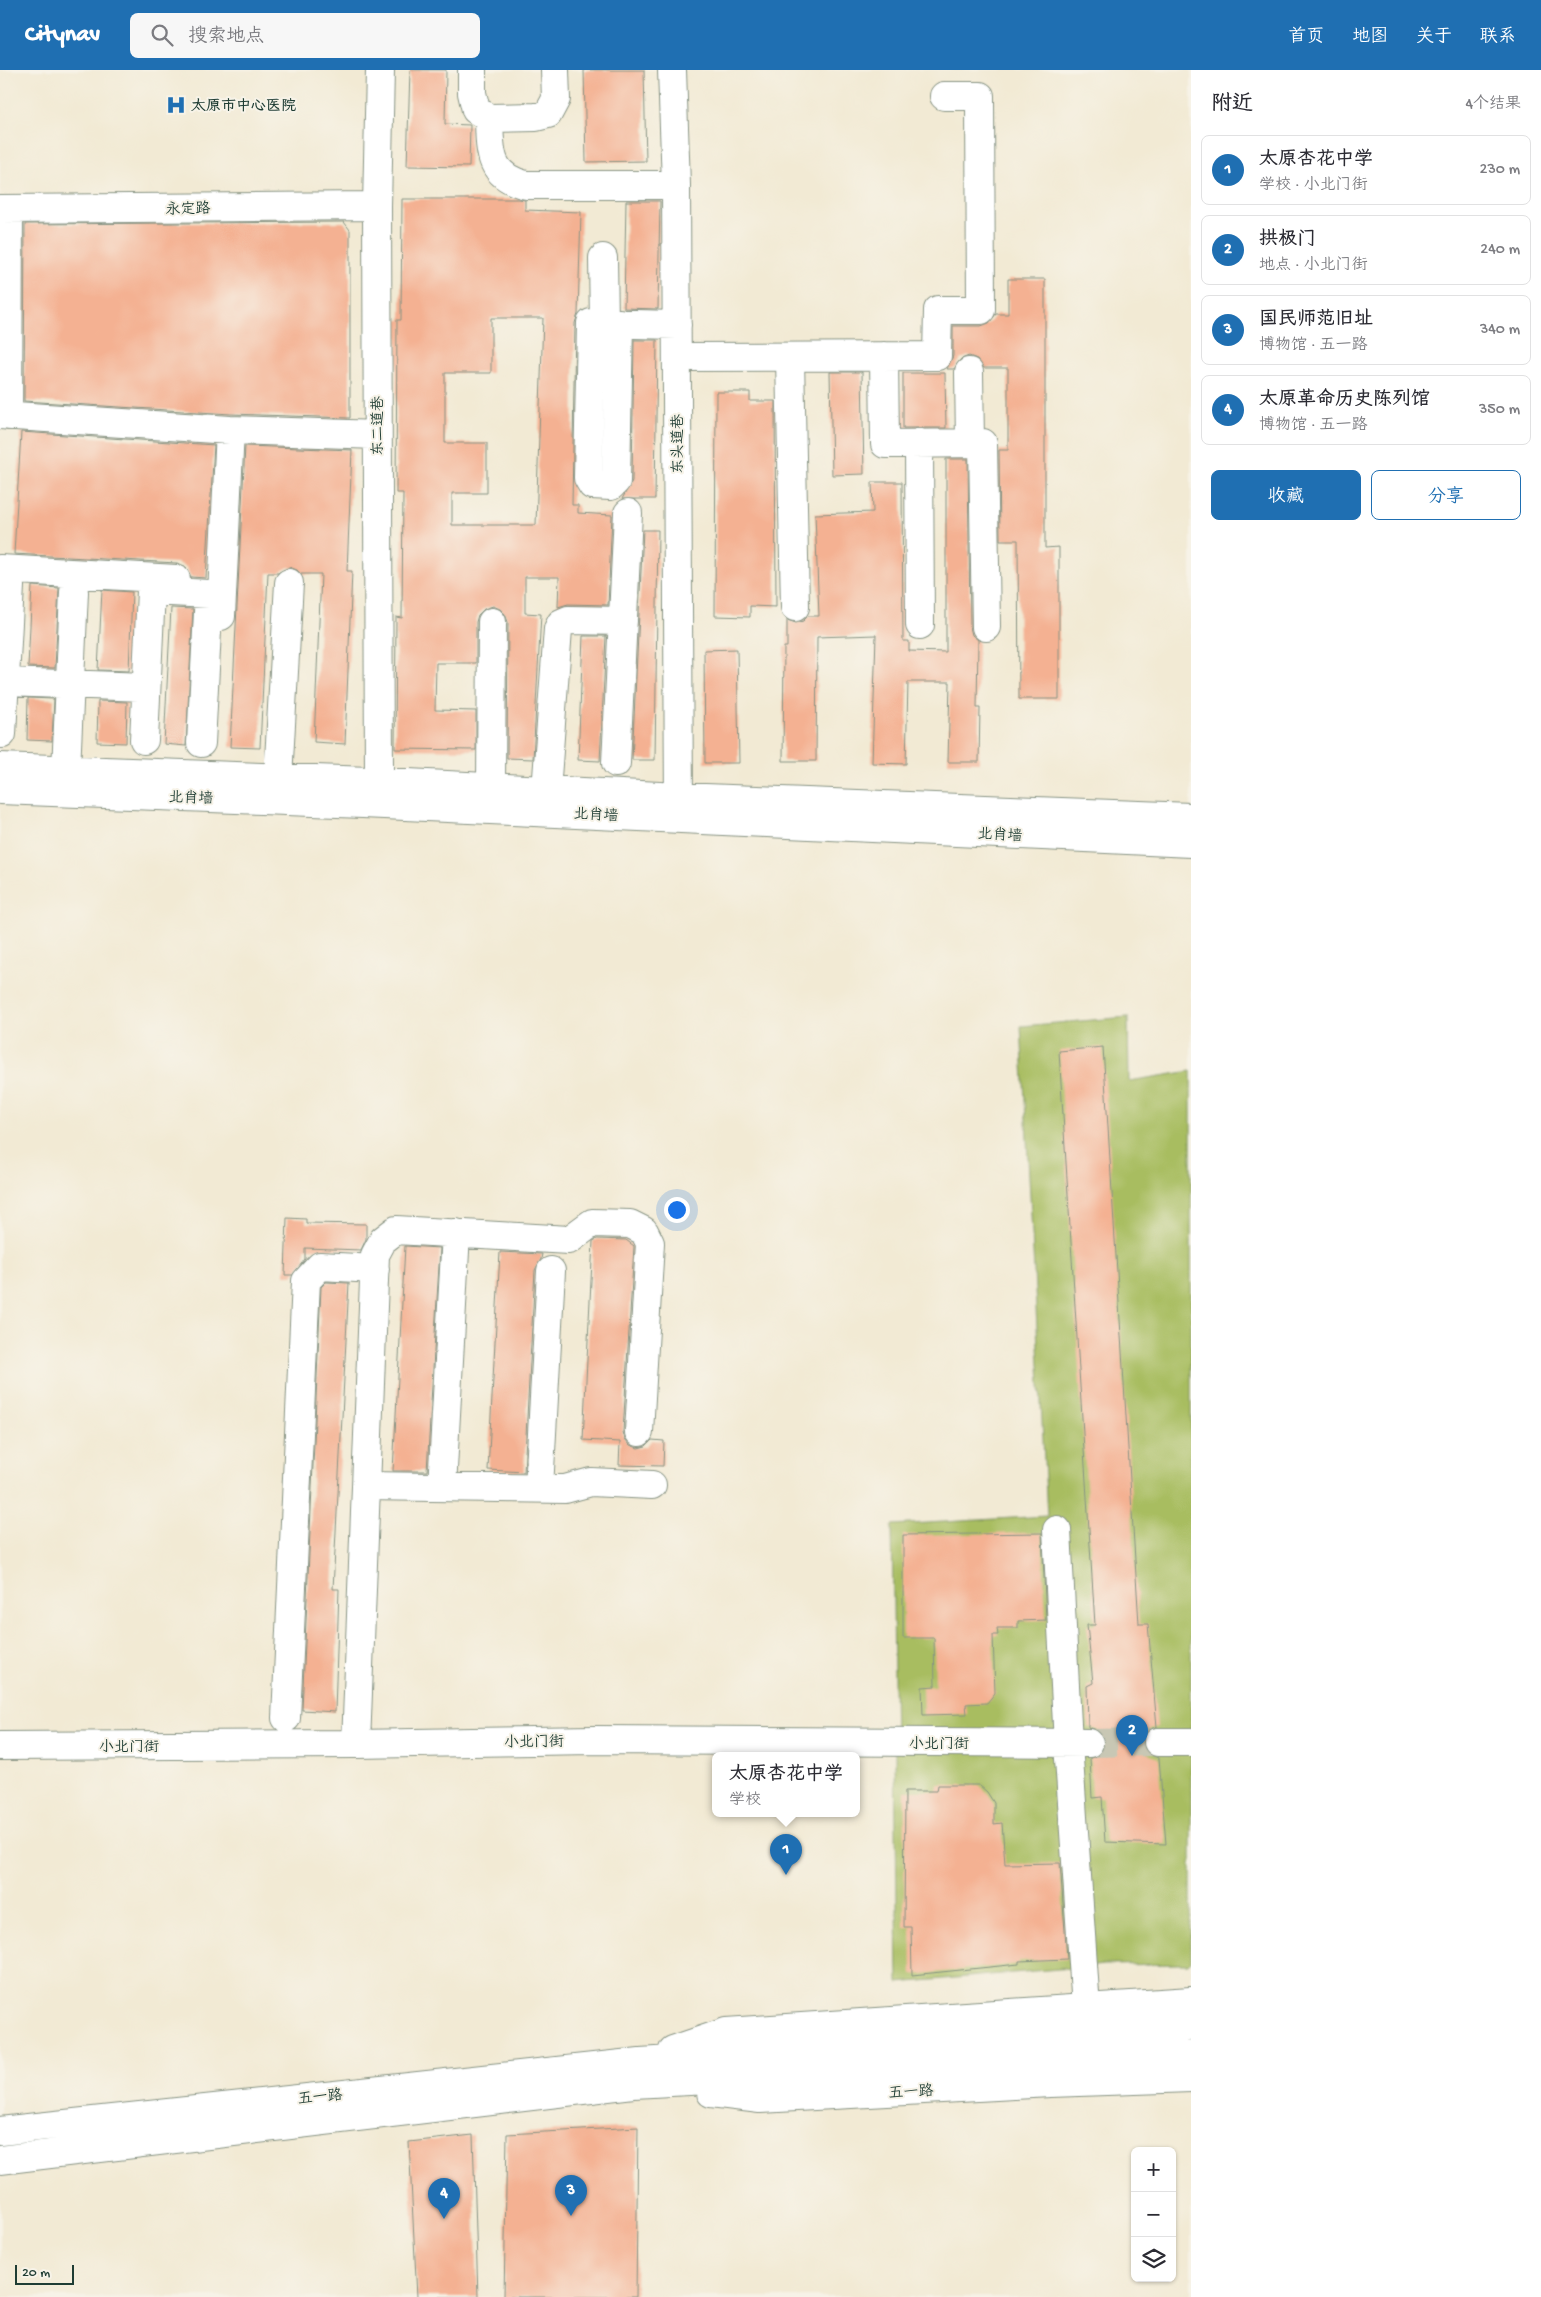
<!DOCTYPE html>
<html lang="zh">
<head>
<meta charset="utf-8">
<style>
	body { margin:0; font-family:"Gochi Hand","LXGW WenKai TC",sans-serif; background:#f7f7f7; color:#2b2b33 }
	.controls { position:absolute; right:15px; bottom:15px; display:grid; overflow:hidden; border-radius:8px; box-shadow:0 1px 4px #0004 }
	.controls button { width:45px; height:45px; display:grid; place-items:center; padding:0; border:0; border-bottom:1px solid #e1e1e2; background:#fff; color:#2b2b33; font:25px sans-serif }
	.scale { position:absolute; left:15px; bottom:12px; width:59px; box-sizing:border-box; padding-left:5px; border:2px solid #1f3d34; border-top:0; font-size:14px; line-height:18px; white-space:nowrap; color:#1f3d34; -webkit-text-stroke:4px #f7f3e8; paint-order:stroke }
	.you { position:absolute; left:676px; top:1139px; width:18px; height:18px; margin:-12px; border:4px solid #fff; border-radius:50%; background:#1a73e8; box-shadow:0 0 0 8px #1a73e833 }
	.badge { display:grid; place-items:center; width:32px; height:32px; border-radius:50%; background:#1f6fb2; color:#fff; font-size:16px; font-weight:700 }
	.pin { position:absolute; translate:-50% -41px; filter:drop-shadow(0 1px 2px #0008) }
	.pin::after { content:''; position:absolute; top:26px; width:18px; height:15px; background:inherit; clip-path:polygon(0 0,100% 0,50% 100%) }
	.popup { position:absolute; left:712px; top:1682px; width:148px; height:65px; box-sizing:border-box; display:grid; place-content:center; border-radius:8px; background:#fff; filter:drop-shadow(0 1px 4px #0005); font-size:16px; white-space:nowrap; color:#7c7c81 }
	.popup b { font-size:19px; color:#2b2b33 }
	.popup::after { content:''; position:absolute; left:50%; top:100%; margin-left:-10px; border:10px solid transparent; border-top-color:#fff }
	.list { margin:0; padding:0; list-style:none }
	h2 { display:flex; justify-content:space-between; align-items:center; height:65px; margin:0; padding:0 20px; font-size:21px }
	h2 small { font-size:16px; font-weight:400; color:#7c7c81 }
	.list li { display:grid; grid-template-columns:32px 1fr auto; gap:15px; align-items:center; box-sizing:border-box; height:70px; margin:0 10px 10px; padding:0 10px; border:1px solid #e1e1e2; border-radius:8px }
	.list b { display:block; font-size:19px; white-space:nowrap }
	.list p { margin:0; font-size:16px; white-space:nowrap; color:#7c7c81 }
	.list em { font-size:16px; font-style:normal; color:#7c7c81 }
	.actions { display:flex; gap:10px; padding:15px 20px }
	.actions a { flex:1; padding:11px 0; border:1px solid #1f6fb2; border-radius:8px; text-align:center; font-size:18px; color:#1f6fb2 }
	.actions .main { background:#1f6fb2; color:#fff }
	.icon { flex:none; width:28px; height:28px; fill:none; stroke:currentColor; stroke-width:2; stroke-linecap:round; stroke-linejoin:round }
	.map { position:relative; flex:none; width:1191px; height:2227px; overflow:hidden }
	header { display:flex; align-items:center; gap:30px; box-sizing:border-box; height:70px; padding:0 25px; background:#1f6fb2; color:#fff }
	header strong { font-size:24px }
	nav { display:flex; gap:28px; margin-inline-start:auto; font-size:18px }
	.search { width:350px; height:45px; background:#f7f7f7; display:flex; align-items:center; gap:12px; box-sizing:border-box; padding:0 18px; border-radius:8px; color:#7c7c81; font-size:19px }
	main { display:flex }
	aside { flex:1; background:#fff }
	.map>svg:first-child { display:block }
	.green { fill:#a8bd61; stroke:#647d4a }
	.building { fill:#f4b192; fill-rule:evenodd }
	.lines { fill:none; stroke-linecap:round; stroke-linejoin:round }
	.minor-tunnel { stroke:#c8c7b4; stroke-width:28; stroke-dasharray:28 14; stroke-linecap:butt }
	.minor-casing { stroke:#889484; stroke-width:30 }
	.major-casing { stroke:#889484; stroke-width:30 }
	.minor { stroke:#fff; stroke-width:28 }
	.major { stroke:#fff; stroke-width:28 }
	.labels { text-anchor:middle; stroke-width:4; stroke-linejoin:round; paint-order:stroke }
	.poi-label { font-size:15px; font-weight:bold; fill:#1f3d34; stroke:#f7f3e8; text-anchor:start }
	.street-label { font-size:15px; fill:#1f3d34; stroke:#f7f3e8 }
</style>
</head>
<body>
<header>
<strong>Citynav</strong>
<div class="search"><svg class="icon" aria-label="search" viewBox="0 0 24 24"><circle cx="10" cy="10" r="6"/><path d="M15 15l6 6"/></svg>搜索地点</div>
<nav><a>首页</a><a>地图</a><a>关于</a><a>联系</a></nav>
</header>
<main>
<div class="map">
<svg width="1191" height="2227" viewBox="0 0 1191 2227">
	<rect width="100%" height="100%" fill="#f7f3e8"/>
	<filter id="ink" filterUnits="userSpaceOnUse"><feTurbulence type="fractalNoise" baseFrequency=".02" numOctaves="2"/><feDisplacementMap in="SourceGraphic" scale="10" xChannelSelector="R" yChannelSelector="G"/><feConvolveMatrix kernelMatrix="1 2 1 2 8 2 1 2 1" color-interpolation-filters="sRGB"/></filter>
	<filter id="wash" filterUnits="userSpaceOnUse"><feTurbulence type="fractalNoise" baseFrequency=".0096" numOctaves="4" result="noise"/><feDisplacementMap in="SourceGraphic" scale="20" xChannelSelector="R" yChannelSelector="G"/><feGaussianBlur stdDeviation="1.12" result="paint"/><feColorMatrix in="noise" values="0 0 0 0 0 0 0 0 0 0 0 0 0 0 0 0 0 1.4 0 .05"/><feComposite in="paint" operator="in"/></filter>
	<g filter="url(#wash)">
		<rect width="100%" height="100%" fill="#f2ead4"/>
		<path class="green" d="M1128,947L1129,1011L1191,1001V1891L1188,1894L1105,1895L898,1913L892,1455L1047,1446L1021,956Z"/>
		<g id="blocks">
			<path class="building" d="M410,0H446L445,54L470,55L469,97L407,96Z
				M584,0H644L646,91L586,92Z
				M402,129H519L525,130V140L581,142L578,244L575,253L572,435H578V443L612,445L608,535L568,534L558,537L559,507H525V543L541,544L533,689L507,688L508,552L505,544L500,539L493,536L484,539L478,545L476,552V593H436L435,640L476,641V680L395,679L396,547L402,548L403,423H396L397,250H401ZM491,248H543L536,455H452V423H487V373H445V303H491Z
				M626,131H660L658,239L624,238Z
				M344,152L350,160V348L231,344L24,331L25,154Z
				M1008,209H1045V478L1059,477V629H1019L1018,470H1000L999,380H1008V298H984L977,289L969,286L961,289L954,299H947L953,286V256H981L989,253L996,244H1008Z
				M634,270H657L655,429H622L632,411Z
				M830,302H862L864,404L832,405Z
				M903,303H945L946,358H903Z
				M716,322H750V331H775L776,537L750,536V547L715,546Z
				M21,362L214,375L206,508L191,507L185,496L177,493L14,484Z
				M245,376L352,380L347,501H352L345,674L314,672L321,504H301L297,500L289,497L278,503H268L260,678L230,677Z
				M946,389H968L970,557L972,565L978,570L977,638H980L979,692H948L950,612H908L906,694L872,693L876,565L817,567L816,691H783L784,577H787V550L796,553L803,551L808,546H819L815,444L873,442L872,412H902L903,571H909V581L946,582Z
				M643,460H658L655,690H632Z
				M32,516L59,518L55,598L28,597Z
				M102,520L132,522L129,601L98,600Z
				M171,538L193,539L186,676L164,674Z
				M583,566H606L600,691L578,690Z
				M737,579L739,693H705L704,580Z
				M28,628L54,629L52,671L27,670Z
				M98,631L127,632L126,673L97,672Z
				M1103,977L1139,1554H1148L1157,1657L1150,1659L1145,1664L1142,1672L1144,1679L1150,1685L1159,1688L1166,1774L1105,1772L1102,1727L1092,1728L1090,1688L1097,1686L1102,1681L1105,1673L1102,1665L1097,1660L1088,1657L1087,1616L1093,1613L1087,1555H1095L1059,981Z
				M287,1148L306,1149V1153L366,1154V1169L361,1180L305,1178V1189L293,1205H285Z
				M597,1169L626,1170L634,1176L623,1362L625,1369L630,1375L638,1378L646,1376L652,1370L664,1371L663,1396L619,1395L620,1372L583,1370L593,1171Z
				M405,1176L440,1178L427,1401H393Z
				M500,1182L542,1184L541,1189L535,1200L524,1402L488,1400Z
				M326,1212L349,1213L333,1519H339L335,1642L302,1640L321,1217Z
				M1042,1463L1046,1550L1018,1551V1558H997L998,1565H993L995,1623L987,1633L966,1634L967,1644L923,1645L922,1617L935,1616L934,1568H903V1465Z
				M938,1715H979L987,1722L994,1733V1754L1002,1753L1005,1794L1060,1793L1067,1889L1019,1891V1894L912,1905L911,1857H904L905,1721H937Z
				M638,2057L636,2227H504L507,2064Z
				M473,2065L478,2227H417L409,2072Z"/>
		</g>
	</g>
	<g filter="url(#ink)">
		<use href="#blocks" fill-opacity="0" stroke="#889484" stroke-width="1"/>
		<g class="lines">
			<path class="minor-tunnel" d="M1089,1673L1158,1672"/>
			<defs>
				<path id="minor" d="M472,0V23L476,40L489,48L536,47L548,44L556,29L555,0
					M672,0L676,115L679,747
					M489,48C490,81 488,106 526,115H676
					M0,139L377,136
					M603,188L604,253
					M619,253L616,411L611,416L592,415L588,408L591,253L677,255
					M884,286L885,374L983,373L986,557
					M677,287L937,286L938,240H981L980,26H944
					M790,287L795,537
					M969,302L970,373
					M0,345L230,360L377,365
					M8,346L9,139
					M919,373L920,555
					M0,499L176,509
					M221,546L230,360
					M5,612L146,617
					M2,664L10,516
					M144,670L151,521L209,524L201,673
					M616,693L628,443
					M0,697L369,711L679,727L1191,747
					M66,700L74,522
					M278,708L289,513
					M379,711L377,136L380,0
					M491,718L492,552
					M0,720L363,734L1191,773
					M546,721L558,559L561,553L568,550L623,551
					M366,1416L565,1419L591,1412L652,1415
					M442,1417L456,1163
					M539,1418L551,1201
					M1057,1460L1068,1674L1086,1938
					M286,1648L306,1211L320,1196L375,1199
					M1158,1672H1191
					M356,1674L375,1185L383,1170L396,1160L569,1170L592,1153L630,1154L644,1161L650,1173L639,1362
					M0,1676L356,1674L594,1670L1089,1673"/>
				<path id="major" d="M673,1980L726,1962L1191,1931
					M711,2023L760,2029L1050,2013L1191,2008
					M0,2061L640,1992L1188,1957
					M0,2090L633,2014L1188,1985"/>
			</defs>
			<use href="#minor" class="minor-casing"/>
			<use href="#major" class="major-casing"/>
			<use href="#minor" class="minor"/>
			<use href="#major" class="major"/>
		</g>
	</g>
	<defs>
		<symbol id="hospital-bare" viewBox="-9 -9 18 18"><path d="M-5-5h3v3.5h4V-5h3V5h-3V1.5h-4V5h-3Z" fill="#1f6fb2" stroke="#f7f3e8" stroke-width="2.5" paint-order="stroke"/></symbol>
	</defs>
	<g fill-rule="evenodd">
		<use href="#hospital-bare" x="162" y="21" width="28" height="28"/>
	</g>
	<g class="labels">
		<g class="poi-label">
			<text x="191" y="40">太原市中心医院</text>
		</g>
		<g class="street-label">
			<text transform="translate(188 138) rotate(-1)" y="5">永定路</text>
			<text transform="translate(377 356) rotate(-90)" y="5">东二道巷</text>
			<text transform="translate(677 374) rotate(-90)" y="5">东头道巷</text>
			<text transform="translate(191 727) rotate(2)" y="5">北肖墙</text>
			<text transform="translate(596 744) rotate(3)" y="5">北肖墙</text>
			<text transform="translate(1000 764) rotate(3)" y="5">北肖墙</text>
			<text transform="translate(534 1671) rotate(-1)" y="5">小北门街</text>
			<text x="939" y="1678">小北门街</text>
			<text x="129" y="1681">小北门街</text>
			<text transform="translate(911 2021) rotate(-3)" y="5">五一路</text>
			<text transform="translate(320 2026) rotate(-6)" y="5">五一路</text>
		</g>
	</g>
</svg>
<div class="controls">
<button>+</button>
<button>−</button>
<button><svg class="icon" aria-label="layers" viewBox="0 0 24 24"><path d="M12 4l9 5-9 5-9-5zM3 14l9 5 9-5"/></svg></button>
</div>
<div class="scale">20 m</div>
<div class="you"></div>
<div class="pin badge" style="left:786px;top:1805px">1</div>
<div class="popup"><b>太原杏花中学</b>学校</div>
<div class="pin badge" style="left:1132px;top:1686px">2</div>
<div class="pin badge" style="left:571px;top:2146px">3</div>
<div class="pin badge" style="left:444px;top:2149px">4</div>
</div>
<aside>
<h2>附近<small>4个结果</small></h2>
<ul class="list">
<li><span class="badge">1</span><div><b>太原杏花中学</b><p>学校 · 小北门街</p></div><em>230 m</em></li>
<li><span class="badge">2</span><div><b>拱极门</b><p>地点 · 小北门街</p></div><em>240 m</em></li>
<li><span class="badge">3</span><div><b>国民师范旧址</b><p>博物馆 · 五一路</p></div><em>340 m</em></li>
<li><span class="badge">4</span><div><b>太原革命历史陈列馆</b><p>博物馆 · 五一路</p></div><em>350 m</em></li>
</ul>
<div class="actions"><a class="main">收藏</a><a>分享</a></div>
</aside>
</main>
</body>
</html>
